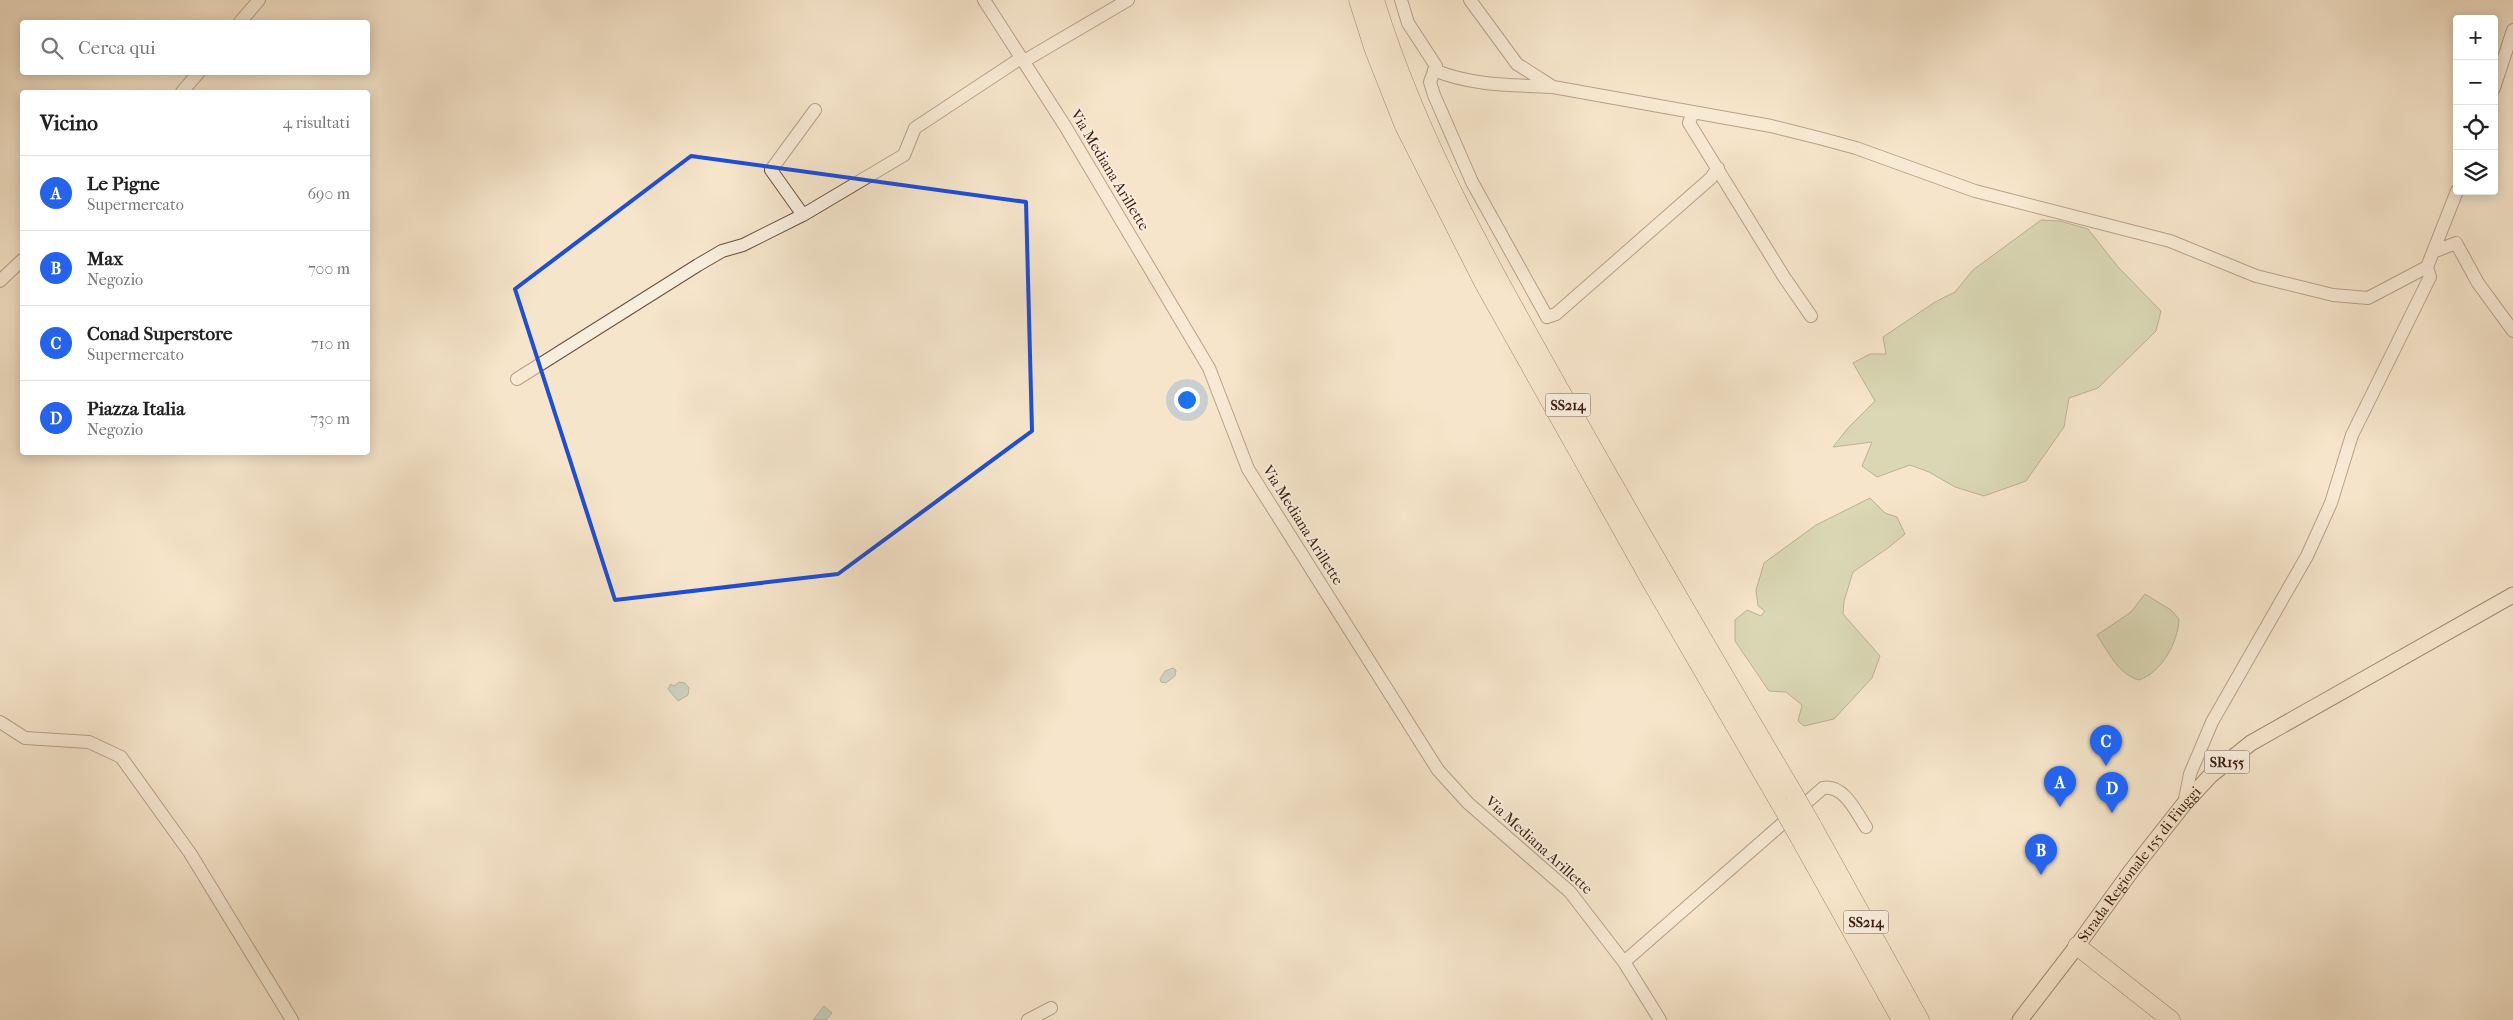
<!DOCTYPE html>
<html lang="it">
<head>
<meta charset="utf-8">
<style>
	body { margin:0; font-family:"IM FELL French Canon",serif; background:#f2f2f2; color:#222 }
	.controls { position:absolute; right:15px; top:15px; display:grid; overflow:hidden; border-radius:5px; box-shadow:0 2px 12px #0003 }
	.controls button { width:45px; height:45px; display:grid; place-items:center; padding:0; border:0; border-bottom:1px solid #e0e0e0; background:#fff; color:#222; font:25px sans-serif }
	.you { position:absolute; left:1186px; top:399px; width:18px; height:18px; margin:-12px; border:4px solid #fff; border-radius:50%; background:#1a73e8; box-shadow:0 0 0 8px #1a73e833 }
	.badge { display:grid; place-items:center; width:32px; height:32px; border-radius:50%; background:#2563eb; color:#fff; font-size:16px; font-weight:700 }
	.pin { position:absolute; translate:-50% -41px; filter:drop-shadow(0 1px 2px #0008) }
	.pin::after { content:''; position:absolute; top:26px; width:18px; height:15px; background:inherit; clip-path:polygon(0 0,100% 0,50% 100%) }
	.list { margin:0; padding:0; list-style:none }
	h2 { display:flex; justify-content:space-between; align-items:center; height:65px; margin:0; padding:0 20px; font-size:21px }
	h2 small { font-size:16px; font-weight:400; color:#767676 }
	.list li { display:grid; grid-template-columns:32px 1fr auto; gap:15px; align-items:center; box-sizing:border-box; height:75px; padding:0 20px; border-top:1px solid #e0e0e0 }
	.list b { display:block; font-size:19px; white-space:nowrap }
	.list p { margin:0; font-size:16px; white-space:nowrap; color:#767676 }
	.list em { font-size:16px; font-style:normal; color:#767676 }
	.icon { flex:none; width:28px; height:28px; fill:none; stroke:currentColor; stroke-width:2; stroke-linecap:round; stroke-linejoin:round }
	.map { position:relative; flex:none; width:2513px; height:1020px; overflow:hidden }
	.search { position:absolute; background:#fff; box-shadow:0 2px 12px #0003; left:20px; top:20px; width:350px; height:55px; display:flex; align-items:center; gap:12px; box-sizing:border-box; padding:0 18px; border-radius:5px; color:#767676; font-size:19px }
	.panel { position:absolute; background:#fff; box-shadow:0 2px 12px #0003; left:20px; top:90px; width:350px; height:365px; border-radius:5px }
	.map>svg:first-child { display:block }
	.green { fill:#b8c59a; stroke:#7a7054 }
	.water { fill:#9cbfba; stroke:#767d75 }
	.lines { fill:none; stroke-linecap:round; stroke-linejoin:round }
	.minor-casing { stroke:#6b4e3c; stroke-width:14 }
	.major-casing { stroke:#3d1b0d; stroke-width:17 }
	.highway-casing { stroke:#3d1b0d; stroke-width:19 }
	.minor { stroke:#f8eedd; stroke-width:12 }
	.major { stroke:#f5e5cb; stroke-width:15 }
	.highway { stroke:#f5e5cb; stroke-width:18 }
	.highway-bridge-casing { stroke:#3d1b0d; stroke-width:19; stroke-linecap:butt }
	.highway-bridge { stroke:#f5e5cb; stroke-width:18 }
	.marked { fill:none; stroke:#1d4ed8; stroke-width:4; stroke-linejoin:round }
	.labels { text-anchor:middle; stroke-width:4; stroke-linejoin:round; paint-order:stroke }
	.shield { fill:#f8eedd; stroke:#755a4b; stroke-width:1 }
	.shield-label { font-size:14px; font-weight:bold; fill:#3d1b0d }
	.street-label { font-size:15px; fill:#3d1b0d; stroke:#f8eedd }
</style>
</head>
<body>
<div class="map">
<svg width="2513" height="1020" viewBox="0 0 2513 1020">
	<rect width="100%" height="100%" fill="#f5e5cb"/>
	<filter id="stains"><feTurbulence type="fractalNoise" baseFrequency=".004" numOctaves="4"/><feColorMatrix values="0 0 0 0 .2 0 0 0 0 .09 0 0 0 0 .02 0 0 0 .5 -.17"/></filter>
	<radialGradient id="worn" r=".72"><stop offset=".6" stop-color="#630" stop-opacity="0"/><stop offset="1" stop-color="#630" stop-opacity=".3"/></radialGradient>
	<path class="green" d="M2041,220L2060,221L2088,229L2118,267L2161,311L2156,331L2098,388L2069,398L2064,427L2026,481L1984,496L1955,487L1929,472L1910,465L1877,477L1862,466L1872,442L1833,447L1848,428L1875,401L1853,363L1870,354H1886L1883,337L1935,302L1955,292L1973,270Z
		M1870,498L1885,513L1897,517L1905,534L1888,548L1853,572L1844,601L1843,614L1880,656L1872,678L1834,719L1804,726L1798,721L1802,705L1786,692L1769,691L1735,641V620L1747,610L1761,616L1765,611L1758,606L1756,590L1764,563L1816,525Z
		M2145,594L2171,610L2179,619C2178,642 2162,672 2139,680C2118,674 2109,653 2097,635L2131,612Z"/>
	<path class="water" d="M1173,668L1176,670L1175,676L1166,683L1161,682L1160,679L1165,671Z
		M679,682L685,683L689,688L688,695L678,701L668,689L671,684L674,686Z
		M824,1006L832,1013L826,1020H813Z"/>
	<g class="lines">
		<defs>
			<path id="minor" d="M984,0L1065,126L1209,368L1248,469L1438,770L1468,803L1570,892L1624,962L1660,1020
				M1401,0L1408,23L1436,66L1430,82L1434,95L1472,182L1547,317L1556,314L1711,178L1718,168
				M1470,0L1517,64L1553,87L1771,126L1819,138L1856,148L1975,191L2170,241L2256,276L2333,295L2368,298L2427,267L2457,191
				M240,22L259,0
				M1024,61L1128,0
				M1434,70C1472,86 1513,85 1553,87
				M2494,88L2513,30
				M182,92L199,72
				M815,110L771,170L803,215L904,155L915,128L1021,58
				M1693,112L1689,123L1694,131L1784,277L1811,316
				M2433,252L2456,243L2478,283L2513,331
				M0,281L22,260
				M517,379L698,265L722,251L743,245L803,215
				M0,722L25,738L89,742L121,757L190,853L292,1020
				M2184,804L2190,774L2212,722L2307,556L2331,503L2352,435L2430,277L2427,267
				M1624,962L1823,788C1844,784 1856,812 1866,827
				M1028,1020L1051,1008"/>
			<g id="major">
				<path id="s1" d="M2020,1020L2077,946L2132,870L2184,804L2211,775L2251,743L2513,595"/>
			</g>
			<path id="highway" d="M1358,0L1374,50L1404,126L1483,282L1649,578L1782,807
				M1375,0C1418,140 1491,268 1563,395C1638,529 1716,662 1794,794
				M1812,825L1920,1020
				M1799,837L1901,1020
				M2077,946L2171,1020"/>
		</defs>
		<use href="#minor" class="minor-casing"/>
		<use href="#major" class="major-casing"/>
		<use href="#highway" class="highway-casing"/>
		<use href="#minor" class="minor"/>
		<use href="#major" class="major"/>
		<use href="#highway" class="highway"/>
		<defs>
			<path id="highway-bridge" d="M1794,794L1812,825
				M1782,807L1799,837"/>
		</defs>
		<use href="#highway-bridge" class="highway-bridge-casing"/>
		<use href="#highway-bridge" class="highway-bridge"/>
	</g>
	<path d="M0 0H2513V1020H0ZM691,156L1026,202L1032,431L838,574L615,600L515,289Z" fill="#f5e5cb" fill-opacity=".55" fill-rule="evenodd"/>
	<path class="marked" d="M691,156L1026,202L1032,431L838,574L615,600L515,289Z"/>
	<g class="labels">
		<g class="shield">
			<rect x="1545.5" y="393.5" width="45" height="23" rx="4"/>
			<rect x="2204.5" y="750.5" width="45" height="23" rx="4"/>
			<rect x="1843.5" y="910.5" width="45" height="23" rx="4"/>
		</g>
		<g class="shield-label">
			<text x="1568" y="410">SS214</text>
			<text x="2227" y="767">SR155</text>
			<text x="1866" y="927">SS214</text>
		</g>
		<g class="street-label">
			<text transform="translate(1110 170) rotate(59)" y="5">Via Mediana Arillette</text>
			<text transform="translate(1303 525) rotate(58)" y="5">Via Mediana Arillette</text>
			<text transform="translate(1539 845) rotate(42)" y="5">Via Mediana Arillette</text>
			<text dy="5" stroke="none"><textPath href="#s1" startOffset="196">Strada Regionale 155 di Fiuggi</textPath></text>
		</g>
	</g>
	<rect width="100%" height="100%" filter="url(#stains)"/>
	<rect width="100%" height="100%" fill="url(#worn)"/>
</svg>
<div class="controls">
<button>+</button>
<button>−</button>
<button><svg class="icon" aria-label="locate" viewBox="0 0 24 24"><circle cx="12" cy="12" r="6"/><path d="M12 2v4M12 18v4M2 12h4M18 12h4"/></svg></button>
<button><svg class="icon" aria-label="layers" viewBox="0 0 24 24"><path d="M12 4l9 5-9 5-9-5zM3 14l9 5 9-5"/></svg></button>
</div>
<div class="you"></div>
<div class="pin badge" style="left:2060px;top:807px">A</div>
<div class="pin badge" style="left:2041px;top:875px">B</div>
<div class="pin badge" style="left:2106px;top:766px">C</div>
<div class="pin badge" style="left:2112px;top:813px">D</div>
<div class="search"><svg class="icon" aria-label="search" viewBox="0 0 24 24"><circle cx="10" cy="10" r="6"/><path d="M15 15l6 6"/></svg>Cerca qui</div>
<section class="panel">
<h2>Vicino<small>4 risultati</small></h2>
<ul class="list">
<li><span class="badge">A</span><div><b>Le Pigne</b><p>Supermercato</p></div><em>690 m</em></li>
<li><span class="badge">B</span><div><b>Max</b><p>Negozio</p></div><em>700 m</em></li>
<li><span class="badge">C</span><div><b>Conad Superstore</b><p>Supermercato</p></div><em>710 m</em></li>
<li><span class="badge">D</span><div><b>Piazza Italia</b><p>Negozio</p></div><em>730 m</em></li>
</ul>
</section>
</div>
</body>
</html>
